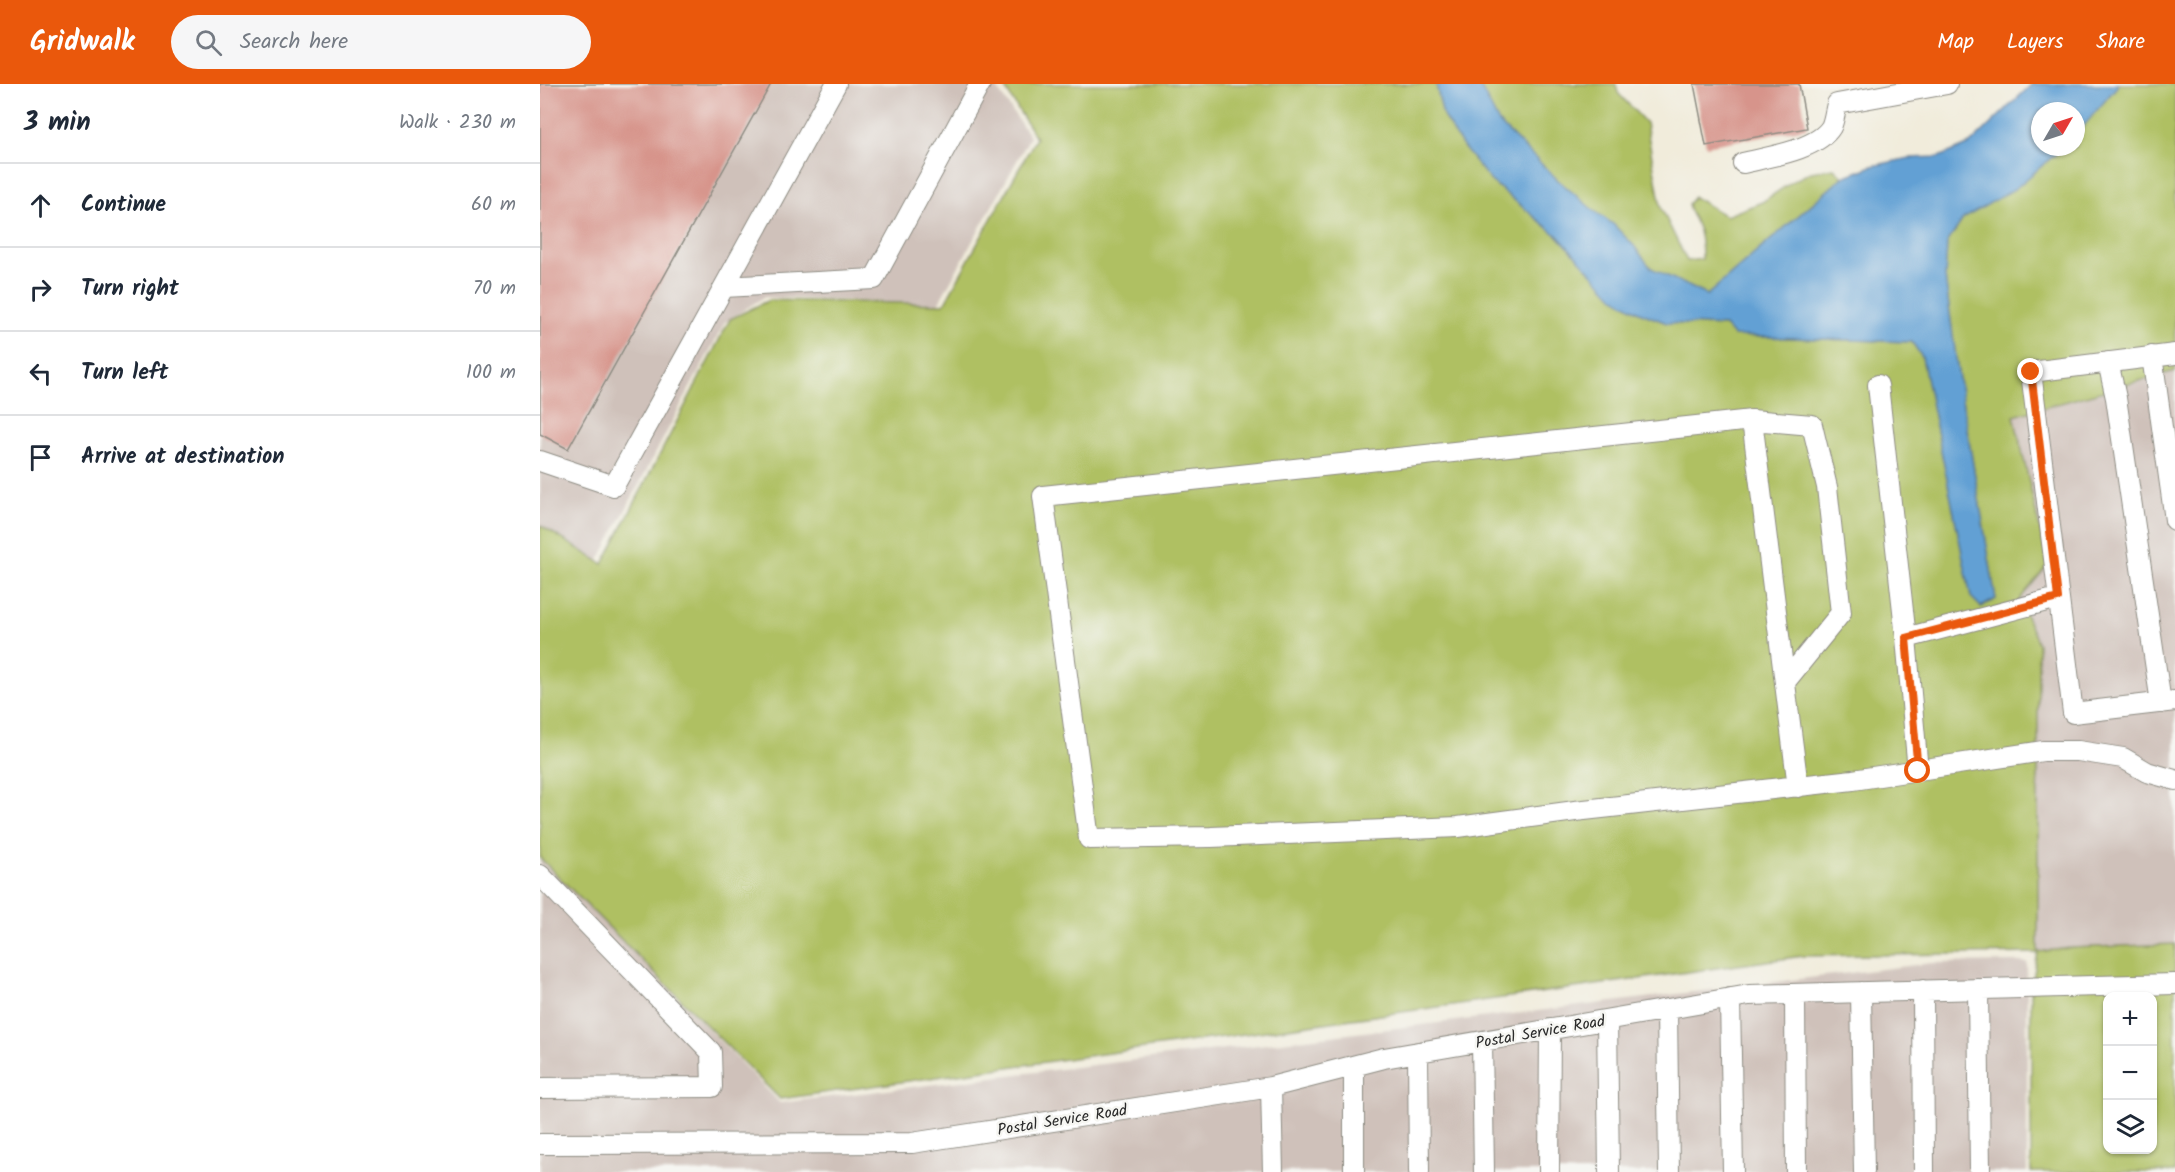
<!DOCTYPE html>
<html lang="en">
<head>
<meta charset="utf-8">
<style>
	body { margin:0; font-family:Kalam,sans-serif; background:#f6f6f7; color:#1f2937 }
	.controls { position:absolute; right:18px; bottom:18px; display:grid; overflow:hidden; border-radius:12px; box-shadow:0 2px 4px #0004 }
	.controls button { width:54px; height:54px; display:grid; place-items:center; padding:0; border:0; border-bottom:2px solid #e0e1e3; background:#fff; color:#1f2937; font:30px sans-serif }
	.compass { position:absolute; left:1491px; top:18px; width:54px; height:54px; border-radius:50%; background:#fff; box-shadow:0 2px 4px #0004; rotate:51deg }
	.stop { position:absolute; width:18px; height:18px; margin:-14px; border:4px solid #ea580c; border-radius:50%; background:#fff }
	.stop.end { background:#ea580c; border-color:#fff; box-shadow:0 2px 6px #0008 }
	.list { margin:0; padding:0; list-style:none }
	h2 { display:flex; justify-content:space-between; align-items:center; height:78px; margin:0; padding:0 24px; font-size:26px }
	h2 small { font-size:20px; font-weight:400; color:#747a83 }
	.list li { display:grid; grid-template-columns:39px 1fr auto; gap:18px; align-items:center; box-sizing:border-box; height:84px; padding:0 24px; border-top:2px solid #e0e1e3 }
	.list b { display:block; font-size:22px; white-space:nowrap }
	.list em { font-size:20px; font-style:normal; color:#747a83 }
	.icon { flex:none; width:33px; height:33px; fill:none; stroke:currentColor; stroke-width:2; stroke-linecap:round; stroke-linejoin:round }
	.map { position:relative; flex:none; width:1635px; height:1088px; overflow:hidden }
	header { display:flex; align-items:center; gap:36px; box-sizing:border-box; height:84px; padding:0 30px; background:#ea580c; color:#fff }
	header strong { font-size:28px }
	nav { display:flex; gap:33px; margin-inline-start:auto; font-size:21px }
	.search { width:420px; height:54px; background:#f6f6f7; display:flex; align-items:center; gap:15px; box-sizing:border-box; padding:0 21px; border-radius:33px; color:#747a83; font-size:22px }
	main { display:flex }
	aside { flex:1; background:#fff }
	.map>svg:first-child { display:block }
	.industrial { fill:#cfc1ba }
	.green { fill:#afc062; stroke:#6d7646; stroke-width:1.5; fill-rule:evenodd }
	.water { fill:#62a0d4; stroke:#466680; stroke-width:1.5 }
	.building { fill:#d7948b }
	.lines { fill:none; stroke-linecap:round; stroke-linejoin:round }
	.minor-casing { stroke:#8e8c83; stroke-width:22 }
	.minor { stroke:#fff; stroke-width:20 }
	.route { stroke:#ea580c; stroke-width:8 }
	.labels { text-anchor:middle; stroke-width:5; stroke-linejoin:round; paint-order:stroke }
	.street-label { font-size:16px; fill:#2b2b2b; stroke:#f6f6f2 }
</style>
</head>
<body>
<header>
<strong>Gridwalk</strong>
<div class="search"><svg class="icon" aria-label="search" viewBox="0 0 24 24"><circle cx="10" cy="10" r="6"/><path d="M15 15l6 6"/></svg>Search here</div>
<nav><a>Map</a><a>Layers</a><a>Share</a></nav>
</header>
<main>
<aside>
<h2>3 min<small>Walk · 230 m</small></h2>
<ul class="list">
<li><svg class="icon" aria-label="ahead" viewBox="0 0 24 24"><path d="M12 20V5M6 11l6-6 6 6"/></svg><div><b>Continue</b></div><em>60 m</em></li>
<li><svg class="icon" aria-label="right" viewBox="0 0 24 24"><path d="M7 20v-9h11M14 6l5 5-5 5"/></svg><div><b>Turn right</b></div><em>70 m</em></li>
<li><svg class="icon" aria-label="left" viewBox="0 0 24 24"><path d="M17 20v-9H6M10 6l-5 5 5 5"/></svg><div><b>Turn left</b></div><em>100 m</em></li>
<li><svg class="icon" aria-label="arrive" viewBox="0 0 24 24"><path d="M6 21V4h12l-3 4 3 4H6"/></svg><div><b>Arrive at destination</b></div></li>
</ul>
</aside>
<div class="map">
<svg width="1635" height="1088" viewBox="0 0 1635 1088">
	<rect width="100%" height="100%" fill="#f6f6f2"/>
	<filter id="ink" filterUnits="userSpaceOnUse"><feTurbulence type="fractalNoise" baseFrequency=".0167" numOctaves="2"/><feDisplacementMap in="SourceGraphic" scale="12" xChannelSelector="R" yChannelSelector="G"/><feConvolveMatrix kernelMatrix="1 2 1 2 8 2 1 2 1" color-interpolation-filters="sRGB"/></filter>
	<filter id="wash" filterUnits="userSpaceOnUse"><feTurbulence type="fractalNoise" baseFrequency=".008" numOctaves="4" result="noise"/><feDisplacementMap in="SourceGraphic" scale="24" xChannelSelector="R" yChannelSelector="G"/><feGaussianBlur stdDeviation="1.35" result="paint"/><feColorMatrix in="noise" values="0 0 0 0 0 0 0 0 0 0 0 0 0 0 0 0 0 1.4 0 .05"/><feComposite in="paint" operator="in"/></filter>
	<g filter="url(#wash)">
		<rect width="100%" height="100%" fill="#f1ecdb"/>
		<path class="industrial" d="M0,0H459L458,6L490,53L398,220L224,213L185,238L58,478L0,442Z
			M1635,287V860L1530,864L1498,869V560L1479,516L1474,332Z
			M0,772L240,1019L1392,879L1487,878V1088H0Z"/>
		<path class="green" d="M468,0H896L903,32L924,64L951,97L1018,152L1075,214L1099,228L1127,239L1185,242L1194,252L1372,258L1382,273L1431,513L1441,523L1456,515L1421,310L1405,193L1407,159L1423,135L1430,130L1476,104L1524,63H1536V51L1579,0H1635V287L1474,332L1508,481L1479,516L1498,560V868L1530,864L1635,860V1088H1491V904L1498,869L1263,872L240,1015L0,774V441L63,480L190,235L229,216L404,220L496,54L466,6ZM1568,912H1612V1066H1568Z
			M939,0H1076L1078,9L1106,39L1121,124L1147,177L1162,175C1162,163 1161,149 1156,139C1152,130 1150,130 1148,120L1154,113L1186,132L1222,118L1255,96L1271,88L1294,84L1303,93L1167,211L1111,184L1094,162L1073,140L1053,126L1018,96L959,39Z"/>
		<path class="water" d="M896,0H939L959,39L1018,96L1053,126L1073,140L1094,162L1111,184L1167,211L1303,93L1332,82L1369,74L1399,73L1430,60L1492,0H1579L1536,51V27H1500V63H1524L1476,104L1423,135L1407,159L1405,193L1421,310L1456,515L1441,523L1431,513L1382,273L1372,258L1194,252L1185,242L1127,239L1099,228L1075,214L1018,152L951,97L924,64L903,32Z"/>
		<g id="blocks">
			<path class="building" d="M0,0H231L28,365L0,350Z
				M1154,0H1259L1267,44L1166,62Z"/>
		</g>
	</g>
	<g filter="url(#ink)">
		<use href="#blocks" fill-opacity="0" stroke="#8e8c83" stroke-width="1.5"/>
		<g class="lines">
			<defs>
				<path id="minor" d="M1203,79C1227,73 1277,66 1291,43C1294,37 1295,27 1297,20L1407,0
					M184,203L334,195L440,0
					M1635,270L1491,288L1533,629L1635,617
					M1612,272L1635,436
					M1568,278L1576,314L1621,619
					M1338,301L1366,554L1378,687
					M1212,336L1272,341L1287,403L1301,529L1245,598
					M0,377L74,402L296,0
					M1366,554L1518,514
					M1258,703L1212,336L503,412L549,755L671,753L918,743L1035,727L1313,696L1503,667H1538L1583,674L1607,688L1635,696
					M0,791L171,968L172,1003L0,1004
					M1438,905L1440,1088
					M1383,906L1384,1088
					M1321,908L1324,1088
					M1255,910L1256,1088
					M1190,914L1193,1088
					M1127,925L1129,1088
					M1067,936L1069,1088
					M942,957L944,1088
					M878,968L879,1088
					M731,1003L733,1088
					M0,1060L372,1059L731,1003L844,974L1209,911L1635,900
					M814,1088V982
					M1009,1088L1010,945"/>
			</defs>
			<use href="#minor" class="minor-casing"/>
			<use href="#minor" class="minor"/>
		</g>
	</g>
	<g class="lines" filter="url(#ink)">
		<path class="route" d="M1378,687L1366,554L1518,514L1491,288"/>
	</g>
	<g class="labels">
		<g class="street-label">
			<text transform="translate(1000 947) rotate(-10)" y="6">Postal Service Road</text>
			<text transform="translate(522 1035) rotate(-9)" y="6">Postal Service Road</text>
		</g>
	</g>
</svg>
<div class="controls">
<button>+</button>
<button>−</button>
<button><svg class="icon" aria-label="layers" viewBox="0 0 24 24"><path d="M12 4l9 5-9 5-9-5zM3 14l9 5 9-5"/></svg></button>
</div>
<svg class="compass" viewBox="-18 -18 36 36"><path d="M0-13l5 13h-10z" fill="#e53935"/><path d="M0 13l5-13h-10z" fill="#747a83"/></svg>
<div class="stop" style="left:1378px;top:687px"></div>
<div class="stop end" style="left:1491px;top:288px"></div>
</div>
</main>
</body>
</html>
